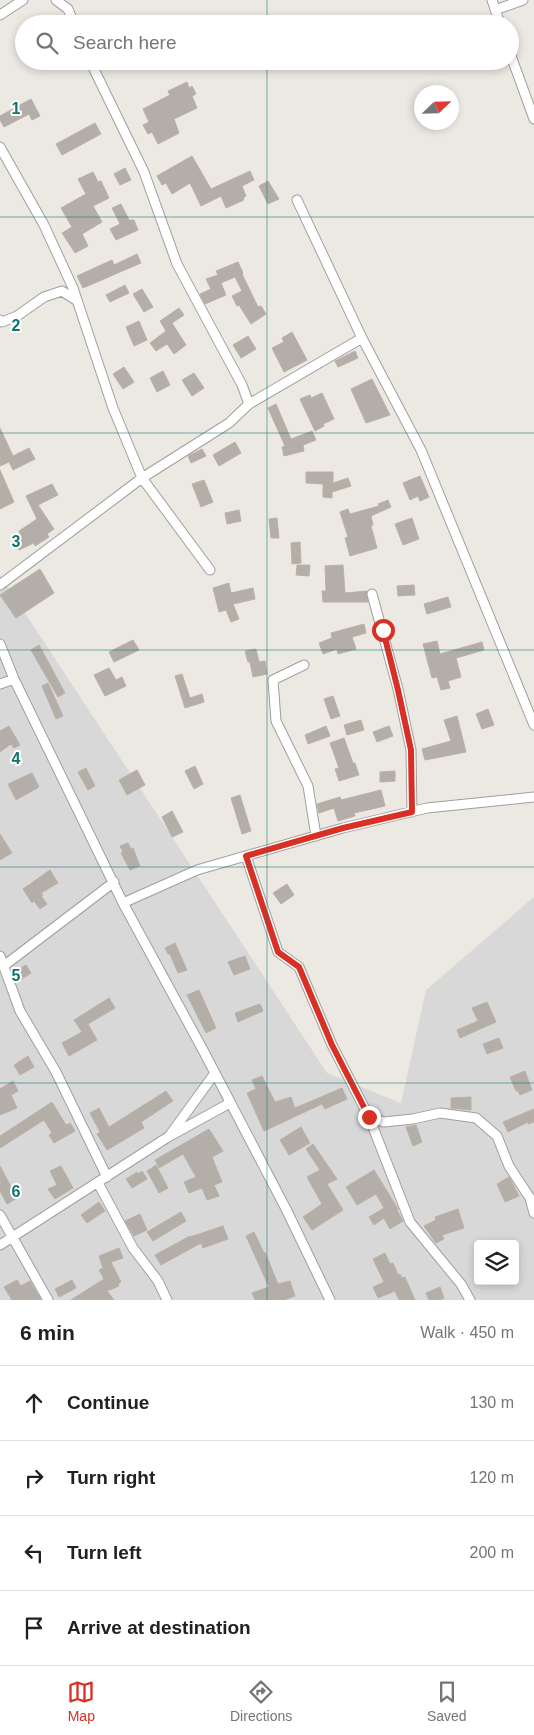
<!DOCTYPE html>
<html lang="en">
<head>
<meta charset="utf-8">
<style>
	body { margin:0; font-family:Arial,sans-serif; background:#f6f6f6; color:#202124 }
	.controls { position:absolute; right:15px; bottom:15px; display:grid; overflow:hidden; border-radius:5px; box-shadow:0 2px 8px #0003 }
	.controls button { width:45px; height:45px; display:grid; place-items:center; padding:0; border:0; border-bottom:1px solid #e0e0e0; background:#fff; color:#202124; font:25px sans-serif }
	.compass { position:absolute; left:414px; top:85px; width:45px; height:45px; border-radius:50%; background:#fff; box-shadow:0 2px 8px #0003; rotate:67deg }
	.stop { position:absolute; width:15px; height:15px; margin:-11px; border:4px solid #d93025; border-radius:50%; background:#fff }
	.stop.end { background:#d93025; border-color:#fff; box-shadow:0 1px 5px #0008 }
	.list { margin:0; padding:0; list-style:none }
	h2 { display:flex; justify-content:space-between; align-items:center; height:65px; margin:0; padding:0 20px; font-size:21px }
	h2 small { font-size:16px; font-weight:400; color:#757577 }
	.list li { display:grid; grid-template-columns:32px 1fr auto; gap:15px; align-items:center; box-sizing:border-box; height:75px; padding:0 20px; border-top:1px solid #e0e0e0 }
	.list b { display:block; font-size:19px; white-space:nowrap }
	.list em { font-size:16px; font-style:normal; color:#757577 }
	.icon { flex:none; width:28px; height:28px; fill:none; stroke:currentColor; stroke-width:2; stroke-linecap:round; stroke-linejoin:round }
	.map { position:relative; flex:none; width:534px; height:1300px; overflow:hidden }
	.search { position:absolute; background:#fff; box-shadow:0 2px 8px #0003; left:15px; right:15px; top:15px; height:55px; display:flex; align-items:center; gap:12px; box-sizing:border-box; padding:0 18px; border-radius:28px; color:#757577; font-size:19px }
	.sheet { height:365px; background:#fff }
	nav { display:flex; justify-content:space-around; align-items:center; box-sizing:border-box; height:70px; border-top:1px solid #e0e0e0; background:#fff; font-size:14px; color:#757577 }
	nav a { display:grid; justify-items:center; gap:2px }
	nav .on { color:#d93025 }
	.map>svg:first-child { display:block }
	.residential { fill:#d9d8d8; fill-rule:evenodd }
	.building { fill:#b4aea8; stroke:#bcb0a6 }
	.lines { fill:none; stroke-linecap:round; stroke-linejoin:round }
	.minor-casing { stroke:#9f9f9f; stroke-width:11 }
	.minor { stroke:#fff; stroke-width:9 }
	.route { stroke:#d93025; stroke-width:6 }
	.grid { fill:none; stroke:#0f766e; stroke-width:1; stroke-opacity:0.55 }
	.grid-label { font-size:16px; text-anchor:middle; font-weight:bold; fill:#0f766e; stroke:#fff; stroke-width:4; stroke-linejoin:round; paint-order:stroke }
</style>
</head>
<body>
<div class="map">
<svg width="534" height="1300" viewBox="0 0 534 1300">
	<rect width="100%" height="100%" fill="#ece9e2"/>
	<path class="residential" d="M0,575L327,1073L401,1103L426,990L534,897V1300H0ZM478,1244H515V1281H478Z"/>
	<path class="building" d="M187,82L189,88L192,86L196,94L192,96L197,108L174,119L179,133L158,144L152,132L148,134L143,125L149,122L143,109L170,95L168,91Z
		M31,99L40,116L32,120L29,114L4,127L0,120V116Z
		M95,123L101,134L62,155L56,144Z
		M192,156L211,189L250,171L254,180L242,186L246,196L243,198L244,200L226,208L221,196L201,206L190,183L172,194L166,183L162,185L157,176Z
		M125,168L131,180L120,185L114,174Z
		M93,172L98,182L101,181L109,198L93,206L102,222L82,234L88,246L75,253L62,233L72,227L61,208L86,194L78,179Z
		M268,181L279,199L268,204L259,186Z
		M121,204L129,220H134L138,230L116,240L110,229L120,224L112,208Z
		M137,254L141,263L83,288L77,276L112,260L114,265Z
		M238,262L243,273L242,274L258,307L261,306L266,314L251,324L239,305L237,306L232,296L242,291L235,277L221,283L226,295L205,304L200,294L211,289L206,279L218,275L216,271Z
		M125,285L129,293L110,302L106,295Z
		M142,289L153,307L144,312L133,294Z
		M179,308L184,315L172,323L186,345L174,354L167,344L156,351L150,343L166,331L160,321Z
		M139,321L147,340L134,346L126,327Z
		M292,332L307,360L284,372L272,348L284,342L282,338Z
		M248,336L256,349L241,358L233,345Z
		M355,351L358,358L338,367L335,361Z
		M124,367L134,382L123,389L113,374Z
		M163,371L170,385L157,392L150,378Z
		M194,373L204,388L192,396L182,380Z
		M372,379L390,415L366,423L351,389Z
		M322,393L334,419L323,424L324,426L315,431L300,399L310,395L311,398Z
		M276,404L291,439L312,431L316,440L303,445L304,451L284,456L282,447L285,446L268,408Z
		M0,428L13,456L29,448L35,459L13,470L9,462L0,466Z
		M235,442L241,453L219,466L213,455Z
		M202,449L206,456L191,463L188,456Z
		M0,470L14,502L0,509Z
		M306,472H333V483L348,478L351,486L332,492V498L323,497V484L306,483Z
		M420,476L429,497L420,501L418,496L410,500L403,483Z
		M204,480L213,502L201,507L192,484Z
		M52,484L58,495L38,505L54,529L47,534L49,537L35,546L34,543L19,550L15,539L21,537L19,531L37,519L26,496Z
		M388,500L391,507L371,516L373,525L371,526L377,548L350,556L345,538L348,537L340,512L348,509L350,514L379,506L378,504Z
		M239,510L241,521L227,524L225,513Z
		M277,518L279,538H271L269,519Z
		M412,518L419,539L403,545L395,524Z
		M300,542L301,563L292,564L291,543Z
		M297,565H310L309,576L296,575Z
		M343,565L345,593L367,591L368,602H323L322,591H326L325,566Z
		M40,569L54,593L16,618L0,595Z
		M229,583L231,593L253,588L255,599L233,604L239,619L231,622L226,610L219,612L213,588Z
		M414,585L415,595L398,596L397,586Z
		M448,597L451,607L427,614L424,604Z
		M364,624L366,633L352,637L356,649L338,654L337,649L323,654L319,643L332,638L331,633Z
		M133,640L139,650L114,662L109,652Z
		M437,641L440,654L482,642L484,650L456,658L461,677L448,681L450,688L441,690L437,677L432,678L423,644Z
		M39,645L65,693L58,697L31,650Z
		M256,649L259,662L265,661L267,674L253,677L250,662H248L245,651Z
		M109,668L116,680L122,677L126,686L105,696L94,675Z
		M182,674L190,698L202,694L204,702L185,708L175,676Z
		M48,683L63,716L56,719L42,686Z
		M333,696L340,716L331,719L324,699Z
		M488,709L494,725L482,729L476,714Z
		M457,716L466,752L425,760L422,749L451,741L444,720Z
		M361,720L364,730L347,735L344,725Z
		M9,726L20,745L14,748L11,744L0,752V731Z
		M326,726L330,736L308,744L305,735Z
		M389,726L393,736L377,742L373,732Z
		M344,738L353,763H355L359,775L339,781L335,769L339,768L330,743Z
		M195,766L203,784L194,789L185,771Z
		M86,768L95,786L88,790L78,772Z
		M137,770L145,785L127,795L119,780Z
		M395,771V781L380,782V772Z
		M32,773L39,787L16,800L8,784Z
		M381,790L385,806L354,813L355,816L338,821L334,808L319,813L317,804L340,797L341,800Z
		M240,795L251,831L242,834L231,798Z
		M172,811L183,832L172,837L162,817Z
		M0,834L12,853L0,860Z
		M128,843L131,849L133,848L140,866L130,870L121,853L123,852L120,846Z
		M50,870L58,883L41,893L43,895L41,896L47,904L40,909L34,901L32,903L23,889Z
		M287,884L294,895L281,904L273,893Z
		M175,943L187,970L178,973L170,954H168L165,948Z
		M245,956L250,969L234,975L228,962Z
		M26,965L31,973L17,982L13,973Z
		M199,990L216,1028L206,1033L187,995Z
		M109,998L115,1008L88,1024L97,1040L69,1056L62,1043L82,1032L74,1020Z
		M487,1002L496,1022L460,1038L457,1030L478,1021L472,1008Z
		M260,1004L263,1011L238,1022L235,1013Z
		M499,1038L503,1048L487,1054L483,1044Z
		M28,1056L34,1067L20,1075L14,1065Z
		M525,1071L532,1090L520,1095L518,1091H516L510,1077Z
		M262,1076L275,1102L291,1097L295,1108L342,1088L347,1099L325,1109L322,1104L264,1131L247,1093L256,1089L252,1080Z
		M13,1081L18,1091L11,1095L17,1108L0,1115V1089Z
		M166,1091L173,1101L141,1122L144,1128L107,1150L97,1134L100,1132L90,1113L99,1108L109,1127Z
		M471,1097V1110L451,1108V1098Z
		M52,1102L66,1125L70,1123L75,1131L54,1143L49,1135L52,1133L44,1120L0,1148V1136Z
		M534,1109V1122L528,1124V1122L508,1132L503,1122Z
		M416,1125L422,1142L413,1146L406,1127Z
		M301,1127L310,1143L289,1155L280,1140Z
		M209,1129L223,1151L212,1157L222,1182L214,1185L219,1196L207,1200L202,1188L189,1193L184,1182L196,1177L183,1154L159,1168L155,1160Z
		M313,1144L337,1179L327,1184L343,1210L312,1230L303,1217L322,1204L307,1177L320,1170L306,1149Z
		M156,1165L168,1188L159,1193L147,1171Z
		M0,1166L17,1198L7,1204L0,1191Z
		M61,1166L73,1188L55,1199L48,1189L57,1185L50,1171Z
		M374,1170L398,1209L397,1210L403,1221L390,1229L384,1218L374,1225L369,1217L384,1208L376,1194L357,1205L346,1187Z
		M142,1171L147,1179L132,1188L126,1179L137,1172L138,1174Z
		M509,1177L519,1196L505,1202L497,1184Z
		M99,1202L105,1211L87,1223L81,1215Z
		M458,1209L464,1228L442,1235L444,1239L436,1243L424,1226L436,1220L435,1217Z
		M181,1212L186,1221L153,1241L147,1232Z
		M140,1214L147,1230L134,1236L125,1221Z
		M223,1226L228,1239L203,1248L201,1243L161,1265L155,1255L190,1236V1237Z
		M254,1232L264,1253L265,1252L278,1284L290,1281L295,1296L284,1300H255L252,1293L269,1287L246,1236Z
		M119,1248L123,1258L111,1262L121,1282L118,1284L119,1286L107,1291L114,1300H71L104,1279L99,1270L103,1268L99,1256Z
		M385,1253L390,1264L393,1263L398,1275L400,1274L402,1278L405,1277L415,1300H399L395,1291L378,1298L373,1287L384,1282L373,1259Z
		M17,1280L21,1286L30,1281L41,1300H12L4,1287Z
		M72,1280L76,1288L59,1297L55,1289Z
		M440,1287L444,1298L440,1300H429L426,1293Z"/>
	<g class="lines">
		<defs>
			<path id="minor" d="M56,0L68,9L74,24
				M492,0L500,24
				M495,10L523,0
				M0,15L23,0
				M510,53L534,119
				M0,147L44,225L73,288L113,408L142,478L210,570
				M0,320L2,322L17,316L44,297L62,291L76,300
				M362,338L421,450L534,725
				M249,404L362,338L297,200
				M0,585L142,478L229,423L249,404L242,385L177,264L144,172L90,61
				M372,594L398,689L411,750L412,812
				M0,644L14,679L123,903L204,1052L286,1209L330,1300
				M304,665L273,680L276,721L308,786L316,836
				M0,684L14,679
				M246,856L278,952L299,967L332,1045L369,1117L384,1122L413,1119L440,1113L476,1118L497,1136L509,1166L530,1198L534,1213
				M123,903L197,870L343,828L427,808L534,797
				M0,956L20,1011L56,1072L107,1177
				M5,965L114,882
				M369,1117L410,1222L461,1284L470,1300
				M170,1135L215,1073
				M98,1183L133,1248L158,1281L167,1300
				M0,1215L48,1300
				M0,1245L168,1137L230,1103"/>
		</defs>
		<use href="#minor" class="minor-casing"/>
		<use href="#minor" class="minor"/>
	</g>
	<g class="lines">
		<path class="route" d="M369,1117L332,1045L299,967L278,952L246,856L343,828L412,812L411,750L398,690L383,630"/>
	</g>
	<path class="grid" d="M267,0V24M267,61V1300M0,217H534M0,433H534M0,650H534M0,867H534M0,1083H534"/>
	<g class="grid-label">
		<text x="16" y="114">1</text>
		<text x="16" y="331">2</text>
		<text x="16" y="547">3</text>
		<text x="16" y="764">4</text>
		<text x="16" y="981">5</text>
		<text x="16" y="1197">6</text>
	</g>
</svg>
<div class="controls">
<button><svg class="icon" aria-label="layers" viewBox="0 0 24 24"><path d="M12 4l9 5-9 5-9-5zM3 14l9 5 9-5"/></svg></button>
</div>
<svg class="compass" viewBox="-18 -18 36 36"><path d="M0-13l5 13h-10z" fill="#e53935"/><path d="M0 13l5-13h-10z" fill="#757577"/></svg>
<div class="stop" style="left:383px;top:630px"></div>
<div class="stop end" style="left:369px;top:1117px"></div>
<div class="search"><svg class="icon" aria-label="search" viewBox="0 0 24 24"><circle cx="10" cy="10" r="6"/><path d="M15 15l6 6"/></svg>Search here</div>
</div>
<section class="sheet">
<h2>6 min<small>Walk · 450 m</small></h2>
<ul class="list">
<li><svg class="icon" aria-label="ahead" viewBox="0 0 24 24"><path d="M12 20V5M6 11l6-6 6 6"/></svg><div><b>Continue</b></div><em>130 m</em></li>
<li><svg class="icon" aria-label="right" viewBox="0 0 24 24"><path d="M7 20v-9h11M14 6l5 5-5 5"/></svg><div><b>Turn right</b></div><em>120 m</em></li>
<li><svg class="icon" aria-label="left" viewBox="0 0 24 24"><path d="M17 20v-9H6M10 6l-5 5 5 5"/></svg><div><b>Turn left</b></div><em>200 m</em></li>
<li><svg class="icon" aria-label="arrive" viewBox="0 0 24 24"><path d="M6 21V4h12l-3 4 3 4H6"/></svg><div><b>Arrive at destination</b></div></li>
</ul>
</section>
<nav>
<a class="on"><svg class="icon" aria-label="map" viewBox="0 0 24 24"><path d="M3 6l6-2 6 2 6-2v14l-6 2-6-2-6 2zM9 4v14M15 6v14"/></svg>Map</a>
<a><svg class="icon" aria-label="directions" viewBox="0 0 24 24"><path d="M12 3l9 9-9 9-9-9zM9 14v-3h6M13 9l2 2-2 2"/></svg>Directions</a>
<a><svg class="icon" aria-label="saved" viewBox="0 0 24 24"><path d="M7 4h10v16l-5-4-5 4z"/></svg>Saved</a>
</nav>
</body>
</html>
